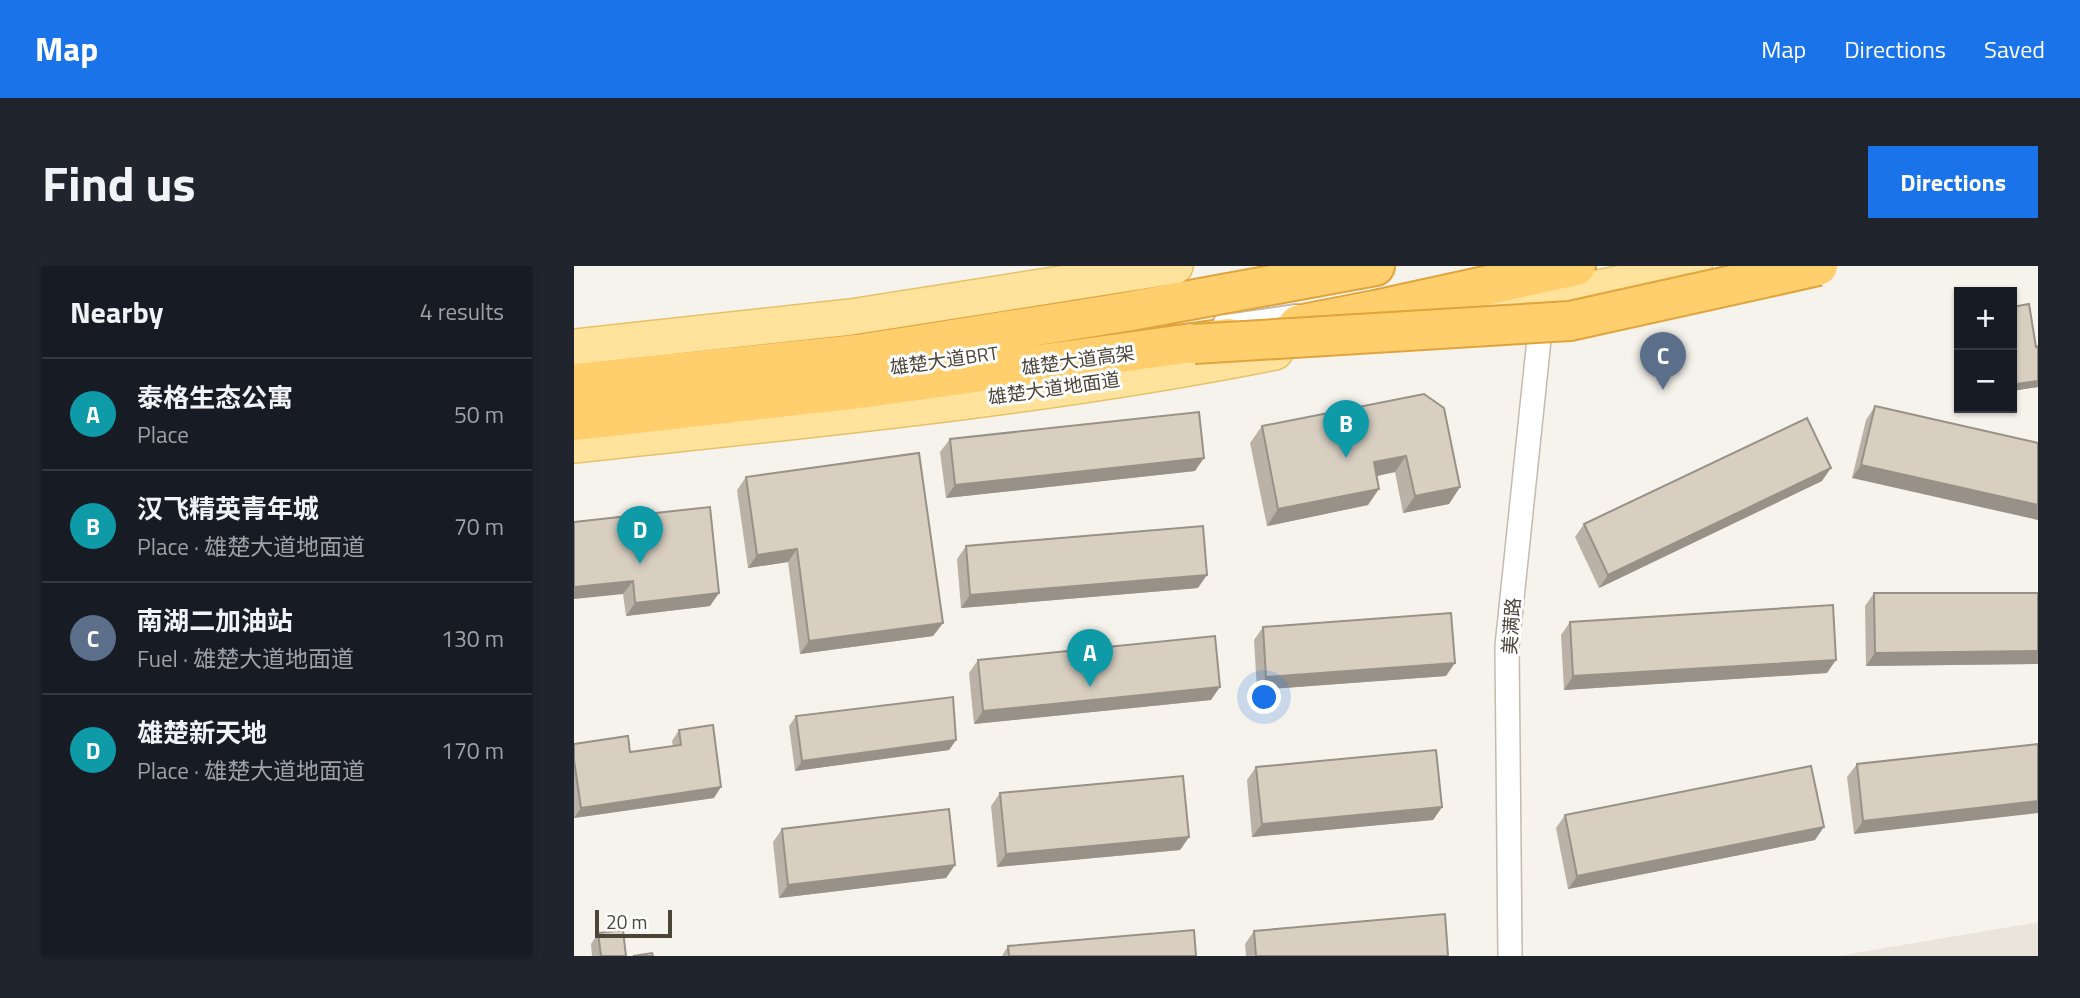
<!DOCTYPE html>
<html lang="en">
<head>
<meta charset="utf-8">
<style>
	body { margin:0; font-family:"Titillium Web","Noto Sans SC",sans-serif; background:#20242c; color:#f1f3f6 }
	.controls { position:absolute; right:21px; top:21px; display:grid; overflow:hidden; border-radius:0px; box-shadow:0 2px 5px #0004 }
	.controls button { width:63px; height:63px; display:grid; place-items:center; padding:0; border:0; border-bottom:2px solid #363941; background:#171b24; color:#f1f3f6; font:35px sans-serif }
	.scale { position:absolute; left:21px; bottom:18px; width:77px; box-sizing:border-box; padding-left:7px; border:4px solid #4b4439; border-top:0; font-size:19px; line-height:24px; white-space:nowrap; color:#4b4439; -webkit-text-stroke:5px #fff; paint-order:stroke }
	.you { position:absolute; left:691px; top:432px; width:24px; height:24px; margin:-18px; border:5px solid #fff; border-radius:50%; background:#1a73e8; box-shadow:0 0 0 10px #1a73e833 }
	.badge { display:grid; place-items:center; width:46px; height:46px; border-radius:50%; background:#1a73e8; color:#fff; font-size:23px; font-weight:700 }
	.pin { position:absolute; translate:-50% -58px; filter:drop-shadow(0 2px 4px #0008) }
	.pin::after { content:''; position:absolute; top:37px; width:24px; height:21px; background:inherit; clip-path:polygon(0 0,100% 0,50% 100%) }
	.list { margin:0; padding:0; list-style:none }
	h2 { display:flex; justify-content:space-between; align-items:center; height:91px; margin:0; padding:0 28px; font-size:30px }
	h2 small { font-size:23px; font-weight:400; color:#9ea1a6 }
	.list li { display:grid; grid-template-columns:46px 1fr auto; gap:21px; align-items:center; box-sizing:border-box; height:112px; padding:0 28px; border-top:2px solid #363941 }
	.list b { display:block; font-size:26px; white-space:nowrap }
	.list p { margin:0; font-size:23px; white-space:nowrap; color:#9ea1a6 }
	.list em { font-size:23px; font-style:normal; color:#9ea1a6 }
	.map { position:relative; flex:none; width:1464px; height:690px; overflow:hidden; border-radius:0px }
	header { display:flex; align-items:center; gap:42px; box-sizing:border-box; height:98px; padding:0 35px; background:#1a73e8; color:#fff }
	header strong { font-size:33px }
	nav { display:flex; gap:38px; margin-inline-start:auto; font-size:24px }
	.intro { display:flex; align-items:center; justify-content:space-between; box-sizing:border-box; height:168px; padding:0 42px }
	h1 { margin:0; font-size:49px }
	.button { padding:18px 32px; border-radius:0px; background:#1a73e8; color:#fff; font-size:24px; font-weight:700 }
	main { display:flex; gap:42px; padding:0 42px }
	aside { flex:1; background:#171b24; border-radius:0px; box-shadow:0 2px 5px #0004 }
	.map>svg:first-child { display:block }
	.residential { fill:#eae5da }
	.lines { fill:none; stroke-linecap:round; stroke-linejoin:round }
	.lane-casing { stroke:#c2bbae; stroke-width:14 }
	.street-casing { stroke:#c2bbae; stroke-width:26 }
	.primary-casing { stroke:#e6c16a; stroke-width:38 }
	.highway-casing { stroke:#e0a43c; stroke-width:42 }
	.lane { stroke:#fff; stroke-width:10 }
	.street { stroke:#fff; stroke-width:23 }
	.primary { stroke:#ffe39c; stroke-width:35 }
	.highway { stroke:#ffcf6e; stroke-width:38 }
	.highway-bridge-casing { stroke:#e0a43c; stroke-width:42; stroke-linecap:butt }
	.highway-bridge { stroke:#ffcf6e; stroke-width:38 }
	.wall { fill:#bab2a6 }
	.shaded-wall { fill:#979187 }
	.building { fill:#d8cfc1; stroke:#979187; stroke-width:2 }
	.labels { text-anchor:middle; stroke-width:6; stroke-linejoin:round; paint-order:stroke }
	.street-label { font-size:19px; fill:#4b4439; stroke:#fff }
</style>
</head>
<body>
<header>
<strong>Map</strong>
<nav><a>Map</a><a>Directions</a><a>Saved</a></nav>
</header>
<div class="intro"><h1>Find us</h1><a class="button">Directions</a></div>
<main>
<aside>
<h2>Nearby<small>4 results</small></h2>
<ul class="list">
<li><span class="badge" style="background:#0f9aa8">A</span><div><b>泰格生态公寓</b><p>Place</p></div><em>50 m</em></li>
<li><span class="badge" style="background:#0f9aa8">B</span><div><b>汉飞精英青年城</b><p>Place · 雄楚大道地面道</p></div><em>70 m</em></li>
<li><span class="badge" style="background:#5c6f8a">C</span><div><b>南湖二加油站</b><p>Fuel · 雄楚大道地面道</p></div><em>130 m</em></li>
<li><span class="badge" style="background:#0f9aa8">D</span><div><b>雄楚新天地</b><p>Place · 雄楚大道地面道</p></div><em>170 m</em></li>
</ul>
</aside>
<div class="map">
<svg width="1464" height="690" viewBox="0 0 1464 690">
	<rect width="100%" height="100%" fill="#f6f3ec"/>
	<path class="residential" d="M1464,656V690H1264Z"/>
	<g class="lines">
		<defs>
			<path id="lane" d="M645,55L722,44"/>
			<path id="street" d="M936,690L933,380L966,64L970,48"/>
			<path id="primary" d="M889,49L1049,17L1120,0
				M0,81L277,51L601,0
				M0,179C234,154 469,132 701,86"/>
			<path id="highway" d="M724,59L801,44L1002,0
				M0,117L284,88L551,46L801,0
				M0,155L293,122L654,72"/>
		</defs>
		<use href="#lane" class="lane-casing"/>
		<use href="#street" class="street-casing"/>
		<use href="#primary" class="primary-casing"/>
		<use href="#highway" class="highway-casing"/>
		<use href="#lane" class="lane"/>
		<use href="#street" class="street"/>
		<use href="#primary" class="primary"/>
		<use href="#highway" class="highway"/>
		<defs>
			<path id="highway-bridge" d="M620,78L996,55L1244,0"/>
		</defs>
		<use href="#highway-bridge" class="highway-bridge-casing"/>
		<use href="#highway-bridge" class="highway-bridge"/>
	</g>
	<path class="wall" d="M1438,41L1462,81L1464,80V121L1438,125Z
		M850,128L886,221L875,238L829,247L821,206L803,210L794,239L693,260L676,177L688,160Z
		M1301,140L1464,177L1278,212L1292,154Z
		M376,173L621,205L372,232L366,186Z
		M172,211L369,357L359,370L226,388L214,296L174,302L163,224Z
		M1248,215L1025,322L1001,271L1010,258Z
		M0,256L136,340L52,350L49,328Z
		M392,280L624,322L387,342L383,293Z
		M1300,327H1464V398L1292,400L1291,340Z
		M996,356L1253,407L990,424L987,369Z
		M689,361L872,410L683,424L680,374Z
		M404,394L637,434L400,458L395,407Z
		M222,450L382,474L375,484L221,505L215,460Z
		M105,464L140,532L0,552V478L56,486L99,480L98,475Z
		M1464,478L1280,568L1273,511L1283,498Z
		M682,501L868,541L859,554L678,571L673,514Z
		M426,527L615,571L606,584L423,601L417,540Z
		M991,549L1241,574L994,623L982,562Z
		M208,563L381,599L372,612L205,632L199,576Z
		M680,665L874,690H672L671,678Z
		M24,667L52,690H18L17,678Z
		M434,680L622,690H428Z"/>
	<path class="shaded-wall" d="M1464,115V121L1438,125L1442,118Z
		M832,190L821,206L788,213L800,196Z
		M630,192L621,205L372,232L381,219Z
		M1287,199L1464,239V254L1278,212Z
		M1257,202L1248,215L1025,322L1034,309Z
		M886,221L875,238L829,247L841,230Z
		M805,223L794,239L693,260L704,243Z
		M223,283L214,296L174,302L183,289Z
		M633,309L624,322L387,342L396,329Z
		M59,315L49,328L0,333V321Z
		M145,327L136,340L52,350L61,337Z
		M369,357L359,370L226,388L235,375Z
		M1464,385V398L1292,400L1301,387Z
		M1262,394L1253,407L990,424L999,410Z
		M881,397L872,410L683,424L692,411Z
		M646,421L637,434L400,458L409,445Z
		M382,474L375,484L221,505L228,495Z
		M147,521L140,532L0,552L7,542Z
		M1464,535V547L1280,568L1289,555Z
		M868,541L859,554L678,571L688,558Z
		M1250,561L1241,574L994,623L1003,610Z
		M615,571L606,584L423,601L432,588Z
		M381,599L372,612L205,632L214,619Z"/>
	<path class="building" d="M1455,38L1462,81L1464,80V115L1442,118L1438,90V41Z
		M850,128L870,142L886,221L841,230L832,190L800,196L805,223L704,243L688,160Z
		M1301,140L1464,177V239L1287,199Z
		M625,146L630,192L381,219L376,173Z
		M1233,152L1257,202L1034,309L1010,258Z
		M345,187L369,357L235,375L223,283L183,289L172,211Z
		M136,241L145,327L61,337L59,315L0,321V256Z
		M629,260L633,309L396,329L392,280Z
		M1300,327H1464V385L1301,387Z
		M1259,339L1262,394L999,410L996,356Z
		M877,347L881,397L692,411L689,361Z
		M641,370L646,421L409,445L404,394Z
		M379,431L382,474L228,495L222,450Z
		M139,459L147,521L7,542L0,494V478L54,470L56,486L107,479L105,464Z
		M1464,478V535L1289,555L1283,498Z
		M862,484L868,541L688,558L682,501Z
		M1237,500L1250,561L1003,610L991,549Z
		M609,510L615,571L432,588L426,527Z
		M375,543L381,599L214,619L208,563Z
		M871,648L874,690H682L680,665Z
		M49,664L52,690H27L24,667Z
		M620,664L622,690H435L434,680Z
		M78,687L79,690H59Z"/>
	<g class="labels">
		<g class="street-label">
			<text transform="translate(370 94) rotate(-8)" y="7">雄楚大道BRT</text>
			<text transform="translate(504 94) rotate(-8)" y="7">雄楚大道高架</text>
			<text transform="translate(480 122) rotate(-8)" y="7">雄楚大道地面道</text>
			<text transform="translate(937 360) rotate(-86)" y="7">美满路</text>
		</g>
	</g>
</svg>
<div class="controls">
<button>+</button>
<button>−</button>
</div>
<div class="scale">20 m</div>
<div class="you"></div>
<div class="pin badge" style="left:516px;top:421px;background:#0f9aa8">A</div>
<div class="pin badge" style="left:772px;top:192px;background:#0f9aa8">B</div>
<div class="pin badge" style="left:1089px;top:124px;background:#5c6f8a">C</div>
<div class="pin badge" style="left:66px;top:298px;background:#0f9aa8">D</div>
</div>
</main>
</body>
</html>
